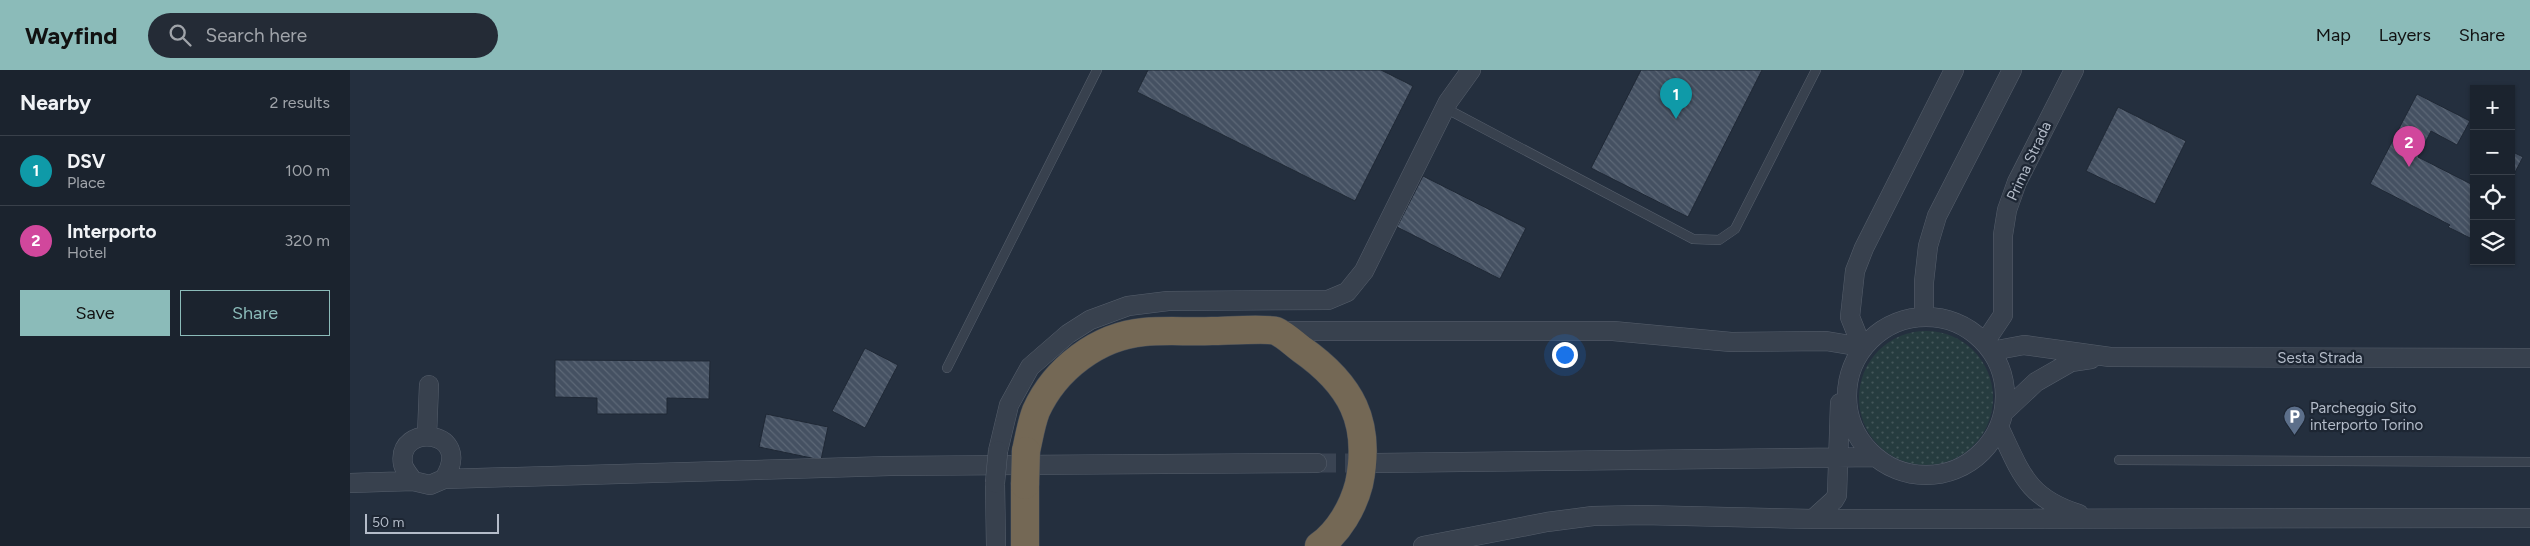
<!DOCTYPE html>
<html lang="en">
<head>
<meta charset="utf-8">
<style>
	body { margin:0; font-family:Figtree,sans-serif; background:#242b36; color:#f1f3f6 }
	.controls { position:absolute; right:15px; top:15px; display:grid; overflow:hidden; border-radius:0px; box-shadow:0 1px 4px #0004 }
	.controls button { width:45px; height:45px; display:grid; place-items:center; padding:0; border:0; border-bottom:1px solid #39404a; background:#1b232e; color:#f1f3f6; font:25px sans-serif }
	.scale { position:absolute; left:15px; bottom:12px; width:134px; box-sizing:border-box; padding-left:5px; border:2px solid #b4bcc9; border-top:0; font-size:14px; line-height:18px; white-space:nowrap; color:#b4bcc9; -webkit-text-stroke:4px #1d2633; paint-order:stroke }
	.you { position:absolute; left:1214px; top:284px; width:18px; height:18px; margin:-12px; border:4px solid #fff; border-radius:50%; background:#1a73e8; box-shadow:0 0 0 8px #1a73e833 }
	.badge { display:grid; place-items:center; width:32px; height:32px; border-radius:50%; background:#8bbbb9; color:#fff; font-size:16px; font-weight:700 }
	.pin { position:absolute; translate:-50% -41px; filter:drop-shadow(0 1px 2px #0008) }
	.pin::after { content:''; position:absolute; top:26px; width:18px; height:15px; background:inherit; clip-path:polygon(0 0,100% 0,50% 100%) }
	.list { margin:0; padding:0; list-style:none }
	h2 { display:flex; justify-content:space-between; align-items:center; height:65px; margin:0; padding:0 20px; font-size:21px }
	h2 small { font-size:16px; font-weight:400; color:#a0a4aa }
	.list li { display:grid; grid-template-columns:32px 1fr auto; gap:15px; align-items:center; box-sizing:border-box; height:70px; padding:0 20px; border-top:1px solid #39404a }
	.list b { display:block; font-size:19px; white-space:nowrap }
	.list p { margin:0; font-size:16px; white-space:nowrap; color:#a0a4aa }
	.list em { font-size:16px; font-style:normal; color:#a0a4aa }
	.actions { display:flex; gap:10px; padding:15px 20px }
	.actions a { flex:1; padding:11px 0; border:1px solid #8bbbb9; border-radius:0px; text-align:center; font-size:18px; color:#8bbbb9 }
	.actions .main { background:#8bbbb9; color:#111 }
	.icon { flex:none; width:28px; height:28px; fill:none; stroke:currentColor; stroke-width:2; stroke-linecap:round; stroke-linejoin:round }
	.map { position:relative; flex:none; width:2180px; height:476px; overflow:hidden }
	header { display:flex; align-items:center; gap:30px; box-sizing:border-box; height:70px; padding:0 25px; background:#8bbbb9; color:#111 }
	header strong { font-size:24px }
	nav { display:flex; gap:28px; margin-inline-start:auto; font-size:18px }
	.search { width:350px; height:45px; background:#242b36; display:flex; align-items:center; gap:12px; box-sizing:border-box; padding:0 18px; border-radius:28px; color:#a0a4aa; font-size:19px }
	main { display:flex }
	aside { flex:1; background:#1b232e }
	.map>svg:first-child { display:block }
	.grass { fill:url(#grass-dots) }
	.building { fill:url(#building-back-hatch); stroke:#1f2835 }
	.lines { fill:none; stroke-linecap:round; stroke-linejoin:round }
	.street-tunnel { stroke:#3a4453; stroke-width:19; stroke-dasharray:19 9; stroke-linecap:butt }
	.lane-casing { stroke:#565f6c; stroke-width:10 }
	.street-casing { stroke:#565f6c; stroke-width:20 }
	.highway-casing { stroke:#434c59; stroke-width:29 }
	.lane { stroke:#38414e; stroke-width:9 }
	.street { stroke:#38414e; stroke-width:19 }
	.highway { stroke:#746855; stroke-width:28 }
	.street-bridge-casing { stroke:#565f6c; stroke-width:20; stroke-linecap:butt }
	.highway-bridge-casing { stroke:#434c59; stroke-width:29; stroke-linecap:butt }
	.street-bridge { stroke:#38414e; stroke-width:19 }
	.highway-bridge { stroke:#746855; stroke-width:28 }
	.labels { text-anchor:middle; stroke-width:4.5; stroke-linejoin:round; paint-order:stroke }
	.street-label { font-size:15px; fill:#b4bcc9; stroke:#1d2633 }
	.poi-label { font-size:15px; fill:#b4bcc9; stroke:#1d2633; text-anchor:start }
</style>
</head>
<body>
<header>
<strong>Wayfind</strong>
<div class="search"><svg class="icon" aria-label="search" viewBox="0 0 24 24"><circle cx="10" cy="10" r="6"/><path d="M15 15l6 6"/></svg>Search here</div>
<nav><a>Map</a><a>Layers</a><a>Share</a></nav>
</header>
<main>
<aside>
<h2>Nearby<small>2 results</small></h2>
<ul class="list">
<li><span class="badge" style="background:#0f9aa8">1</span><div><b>DSV</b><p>Place</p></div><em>100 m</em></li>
<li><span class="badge" style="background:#d1479c">2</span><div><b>Interporto</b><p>Hotel</p></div><em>320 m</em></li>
</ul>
<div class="actions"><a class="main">Save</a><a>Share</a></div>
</aside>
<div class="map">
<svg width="2180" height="476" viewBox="0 0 2180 476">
	<defs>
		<pattern id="grass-dots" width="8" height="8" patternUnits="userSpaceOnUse" patternTransform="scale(1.25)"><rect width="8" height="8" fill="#263c3f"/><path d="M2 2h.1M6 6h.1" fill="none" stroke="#435659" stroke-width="1.8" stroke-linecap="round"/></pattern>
		<pattern id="building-back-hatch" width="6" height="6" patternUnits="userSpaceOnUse" patternTransform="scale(1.25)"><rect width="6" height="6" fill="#455162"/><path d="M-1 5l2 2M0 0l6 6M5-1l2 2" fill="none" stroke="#5d6877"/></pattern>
	</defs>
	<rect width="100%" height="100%" fill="#242f3e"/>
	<path class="grass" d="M1509 328a67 67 0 1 1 134 0a67 67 0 1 1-134 0Z"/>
	<path class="building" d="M798,0H1031L1063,16L1005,131L787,22Z
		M1291,0H1412L1338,147L1241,98Z
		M2067,24L2120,51L2107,75L2081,61L2068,87L2121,114L2124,108V170L2098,157L2100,155L2020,114Z
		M1768,37L1836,71L1805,134L1736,101Z
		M2161,81L2173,87L2161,110Z
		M1073,106L1176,158L1150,209L1047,157Z
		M515,278L548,295L515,358L482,341Z
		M205,290L360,291L359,329L317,328V344H247V328L205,327Z
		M416,344L478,357L471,390L409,377Z"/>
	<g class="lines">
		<path class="street-tunnel" d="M967,393H1022"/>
		<defs>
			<path id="lane" d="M1095,38L1343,169L1369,170L1385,159L1466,0
				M597,298L747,0
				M1769,390L2180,392"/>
			<path id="street" d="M1574,246V212L1578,176L1587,146L1662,0
				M1497 326a79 79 0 1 1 158 0a79 79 0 1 1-158 0Z
				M926,261H1263L1381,272L1476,271L1512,277
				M1635,272L1653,245V165L1657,140L1667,112L1724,0
				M1512,277L1500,247L1505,201L1514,178L1604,0
				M1642,281L1674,275L1760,287L2180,288
				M1654,342L1686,312L1721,292L1741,289
				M1649,357C1671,403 1677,428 1729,444
				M77,365L79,315
				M648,381L659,335L680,297L718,264L740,250L778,236L818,231L978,230L997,222L1014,201L1098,32L1121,0
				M1026,393L1525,387
				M94,409C125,359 46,352 53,394C54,400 60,406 63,411L80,415L94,409L540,396L967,393
				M0,413L63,411
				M645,413L646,476
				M1463,449L1484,430L1487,425L1490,333
				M1073,476L1197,452L1243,446L1293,445L1463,449L2180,448"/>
			<path id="highway" d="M676,381C679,368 681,354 686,341C705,299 748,266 794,262C816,260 840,262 862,261C875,261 917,258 926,261C935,265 943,273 951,279C1001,314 1022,352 1009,414C1003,437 989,462 969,476
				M675,415V476"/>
		</defs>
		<use href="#lane" class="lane-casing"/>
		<use href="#street" class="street-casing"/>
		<use href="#highway" class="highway-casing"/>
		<use href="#lane" class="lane"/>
		<use href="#street" class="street"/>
		<use href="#highway" class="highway"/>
		<defs>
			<path id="street-bridge" d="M645,413L648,381"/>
			<path id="highway-bridge" d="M675,415L676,381"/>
		</defs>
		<use href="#street-bridge" class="street-bridge-casing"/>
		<use href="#highway-bridge" class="highway-bridge-casing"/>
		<use href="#street-bridge" class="street-bridge"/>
		<use href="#highway-bridge" class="highway-bridge"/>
	</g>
	<defs>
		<symbol id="parking-pin" viewBox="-11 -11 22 30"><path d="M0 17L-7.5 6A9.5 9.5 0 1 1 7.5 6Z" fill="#5c6f8a" stroke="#1d2633"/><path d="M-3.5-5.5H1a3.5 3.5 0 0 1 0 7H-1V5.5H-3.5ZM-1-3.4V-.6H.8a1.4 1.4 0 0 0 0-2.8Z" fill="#fff"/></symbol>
	</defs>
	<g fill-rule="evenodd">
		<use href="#parking-pin" x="1932" y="334" width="25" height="34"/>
	</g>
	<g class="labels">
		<g class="street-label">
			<text transform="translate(1679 91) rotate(-65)" y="5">Prima Strada</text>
			<text x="1970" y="293">Sesta Strada</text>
		</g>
		<g class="poi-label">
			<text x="1960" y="343">Parcheggio Sito<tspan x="1960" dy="17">interporto Torino</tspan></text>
		</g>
	</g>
</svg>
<div class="controls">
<button>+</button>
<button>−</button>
<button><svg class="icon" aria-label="locate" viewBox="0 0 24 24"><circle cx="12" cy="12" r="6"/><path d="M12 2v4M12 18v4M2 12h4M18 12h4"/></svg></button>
<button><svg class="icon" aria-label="layers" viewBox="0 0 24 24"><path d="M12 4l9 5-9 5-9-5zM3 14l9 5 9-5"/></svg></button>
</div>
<div class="scale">50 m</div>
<div class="you"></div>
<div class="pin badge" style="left:1326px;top:49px;background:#0f9aa8">1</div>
<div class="pin badge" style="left:2059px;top:97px;background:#d1479c">2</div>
</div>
</main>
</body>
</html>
